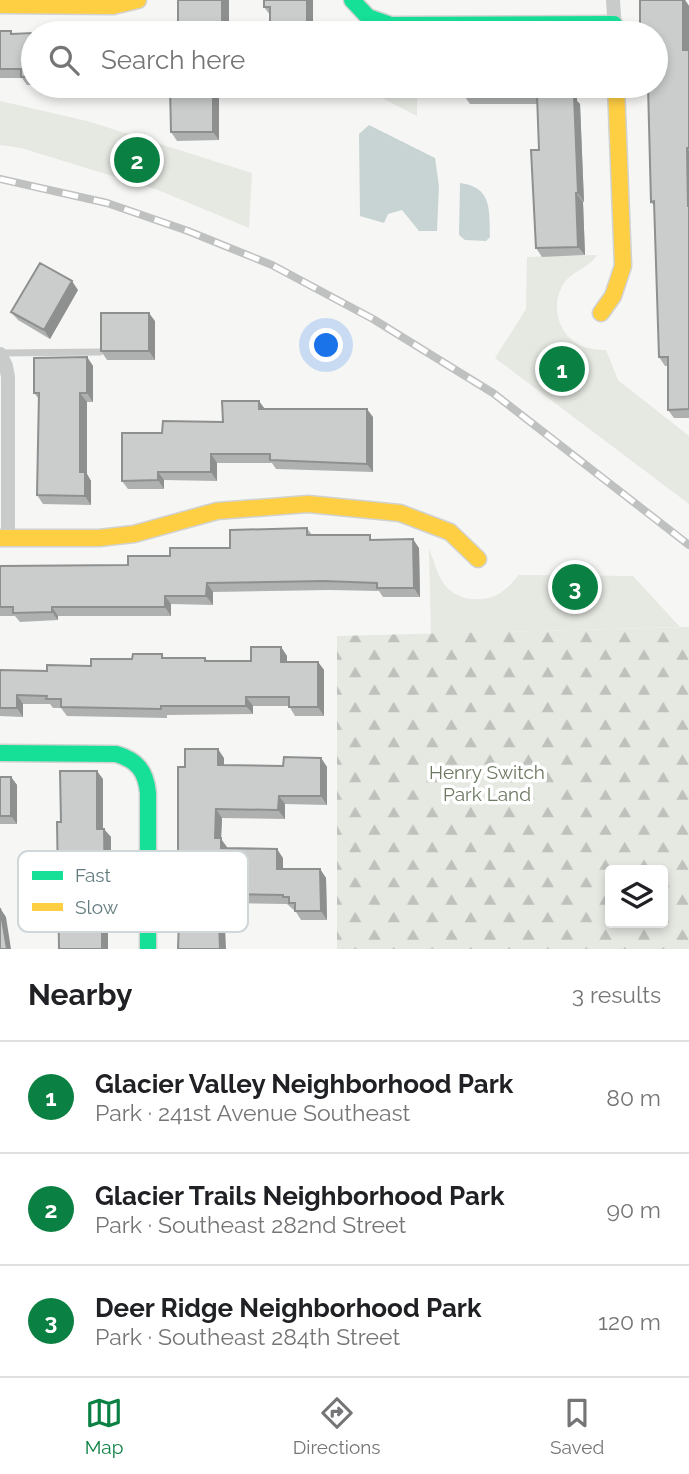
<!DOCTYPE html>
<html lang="en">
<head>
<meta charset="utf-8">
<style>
	body { margin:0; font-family:Raleway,sans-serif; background:#f2f2f2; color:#202124 }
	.controls { position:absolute; right:21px; bottom:21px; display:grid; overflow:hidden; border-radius:7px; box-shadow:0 4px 10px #0003 }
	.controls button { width:63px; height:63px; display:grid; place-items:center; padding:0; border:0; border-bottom:2px solid #e0e0e0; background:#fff; color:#202124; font:35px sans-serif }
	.you { position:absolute; left:327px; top:346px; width:24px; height:24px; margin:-18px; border:5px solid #fff; border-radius:50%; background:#1a73e8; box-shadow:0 0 0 10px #1a73e833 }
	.badge { display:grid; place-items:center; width:46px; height:46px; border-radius:50%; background:#0b8043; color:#fff; font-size:23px; font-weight:700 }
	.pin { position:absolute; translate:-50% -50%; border:4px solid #fff; box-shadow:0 2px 7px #0006 }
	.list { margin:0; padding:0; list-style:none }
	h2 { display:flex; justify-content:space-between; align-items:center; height:91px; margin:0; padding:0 28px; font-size:30px }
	h2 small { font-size:23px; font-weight:400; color:#757577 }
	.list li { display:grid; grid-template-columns:46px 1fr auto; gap:21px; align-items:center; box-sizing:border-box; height:112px; padding:0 28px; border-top:2px solid #e0e0e0 }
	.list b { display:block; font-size:26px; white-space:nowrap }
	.list p { margin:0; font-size:23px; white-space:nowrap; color:#757577 }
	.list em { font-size:23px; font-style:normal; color:#757577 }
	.icon { flex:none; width:38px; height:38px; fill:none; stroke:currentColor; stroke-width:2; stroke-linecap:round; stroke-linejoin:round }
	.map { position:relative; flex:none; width:689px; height:949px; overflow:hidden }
	.search { position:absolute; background:#fff; box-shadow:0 4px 10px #0003; left:21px; right:21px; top:21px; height:77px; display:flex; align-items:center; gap:18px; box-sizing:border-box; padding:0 24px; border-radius:38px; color:#757577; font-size:26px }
	.sheet { height:427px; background:#fff }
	nav { display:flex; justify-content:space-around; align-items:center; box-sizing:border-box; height:98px; border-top:2px solid #e0e0e0; background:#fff; font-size:19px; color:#757577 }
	nav a { display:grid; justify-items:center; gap:4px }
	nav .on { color:#0b8043 }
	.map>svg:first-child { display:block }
	.green { fill:#e6e8e2 }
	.forest { fill:url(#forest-firs); fill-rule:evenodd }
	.water { fill:#c8d4d4 }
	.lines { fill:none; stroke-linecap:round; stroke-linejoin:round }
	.fast-casing { stroke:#d1d2d2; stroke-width:19 }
	.slow-casing { stroke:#d1d2d2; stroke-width:19 }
	.lane { stroke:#c9cbcb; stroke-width:7 }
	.street { stroke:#c9cbcb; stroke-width:14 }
	.fast { stroke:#16e098; stroke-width:16 }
	.slow { stroke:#ffcf43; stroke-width:16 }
	.rail-casing { stroke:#bfc1c1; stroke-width:8 }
	.rail { stroke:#fff; stroke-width:5; stroke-dasharray:16; stroke-linecap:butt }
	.wall { fill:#afb0b0 }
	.shaded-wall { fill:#8e9090 }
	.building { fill:#cbcdcd; stroke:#8e9090; stroke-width:2 }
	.labels { text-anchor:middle; stroke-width:7; stroke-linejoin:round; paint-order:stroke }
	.park-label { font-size:19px; fill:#6c7861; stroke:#fff }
	.key { fill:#fff; stroke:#d0d7d9; stroke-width:2 }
	.key-label { font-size:19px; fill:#627b7f }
</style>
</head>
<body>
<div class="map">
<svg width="689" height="949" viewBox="0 0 689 949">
	<defs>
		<pattern id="forest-firs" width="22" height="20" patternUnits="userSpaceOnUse" patternTransform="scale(1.75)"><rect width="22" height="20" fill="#e6e8e2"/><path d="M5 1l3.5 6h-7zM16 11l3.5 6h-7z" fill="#bec1bc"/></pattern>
	</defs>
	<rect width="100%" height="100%" fill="#f6f6f5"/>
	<path class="green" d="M373,86H417V116L378,96Z
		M0,101L87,121L252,173L249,228L158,190L21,148L0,145Z
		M597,255C589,268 572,271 564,283C549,306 559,338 584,347C591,349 599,350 606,350L618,380L689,436V504L495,358L526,309L527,257Z
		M429,549C434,560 437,575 444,584C457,602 486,604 503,591C509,587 514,580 519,575L633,576L680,627L431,634Z"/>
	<path class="forest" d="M689,627V949H337V636ZM610,870H663V923H610Z"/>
	<path class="water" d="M369,125L435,158L439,186L437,231H419L402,210L388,214L384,223L360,216L359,134Z
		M460,183C493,187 489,211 490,237L486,241L465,240L459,235Z"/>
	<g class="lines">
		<defs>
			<path id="fast" d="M352,0L368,17L391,25L614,24
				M0,753L116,754C137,760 146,771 148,793V949"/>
			<path id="slow" d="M0,5L113,6L138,0
				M601,313L613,296L623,266L616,86
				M0,538H99L134,534L217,511L308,504L400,513L450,532L478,559"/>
		</defs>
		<use href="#fast" class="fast-casing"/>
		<use href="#slow" class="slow-casing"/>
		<path class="lane" d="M1,353L100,352"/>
		<path class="street" d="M613,0L615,30
			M0,354L6,366L8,377V538"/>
		<use href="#fast" class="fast"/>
		<use href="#slow" class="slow"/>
		<defs>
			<path id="rail" d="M0,179L107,203L188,231L272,265L373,319L493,393L689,545"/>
		</defs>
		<use href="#rail" class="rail-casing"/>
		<use href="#rail" class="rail"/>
	</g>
	<path class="wall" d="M229,0V33H178Z
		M264,0H313V33H272L270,31V15L264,7Z
		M685,0L689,6V418H674L668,410V366H665L659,357L655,207L651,202L656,86Z
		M0,31H11L13,34L33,33V85H27L22,78H0Z
		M213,86L219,94V140L177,141L171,132Z
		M577,86V101L580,104L584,202H583L585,255L542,257L536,248L539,150L537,104H470L465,97L418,96L412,88Z
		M78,290L50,339L18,320L11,312Z
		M155,321V360H107L101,351Z
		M87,357L93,366V402H87V474L91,481V505L43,504L37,495L39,399L34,393Z
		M265,409L373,417V472L276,469L272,463H217V481L164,480V489H128L122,481L162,433L223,422Z
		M307,528L312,535L373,540L419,548L420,597H383L379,591L330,590L213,592V605L171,604V616H58V620L20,622L15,616H0V566L128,565L170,556L230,548Z
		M281,647L287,656V662H318L324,670V716H295L289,706H253V714L167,715V718L67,716L61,708H53L50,704H23V717L0,716V670L47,671L91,666L132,659L164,658H205L208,661H251Z
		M224,758V765L283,766L321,758L327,767V805L285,804V819L222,818L221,839L227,848L283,858V869H320L326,878L327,920H301L296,912L287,904L224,903L179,923L177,920L185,767Z
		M0,777H11L17,785V824H0Z
		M103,779V829L111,837V903H108V949L61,822Z"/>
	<path class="shaded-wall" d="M222,0H229V33H226L222,28Z
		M307,0H313V33H309L307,30Z
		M681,0H685L689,6V59L683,50Z
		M213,86L219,94V140L213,132Z
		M571,86H577V101L580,104L584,202L578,193Z
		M687,148L689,151V208L688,206Z
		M576,193L583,202L585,255L578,247Z
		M72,281L78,290L50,339L44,330Z
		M149,313L155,321V360L149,351Z
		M87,357L93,366V402L87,393Z
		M80,393L87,402V474L91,481V505L85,496L80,472Z
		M259,401L265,409H259Z
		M367,409L373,417V472L367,464Z
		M211,454L217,463V481L211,472Z
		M158,472L164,480V489L158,480Z
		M413,539L419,548L420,597L414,588Z
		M207,583L213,592V605L206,596Z
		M165,596L171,604V616L165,607Z
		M52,607L58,616V620L52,612Z
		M281,647L287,656V671L281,662Z
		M318,662L324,670V716L318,707Z
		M17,695L23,704V717L17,708Z
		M246,697L253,706V714L246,706Z
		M218,749L224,758V774L218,765Z
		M321,758L327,767V805L321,796Z
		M97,771L103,779V838L97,829Z
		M11,777L17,785V824L11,816Z
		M279,796L285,804V819L278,810Z
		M216,809L222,818L221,839L227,847V857L215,838Z
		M104,829L111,837V903L105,894Z
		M277,849L283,858V878L277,869Z
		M320,869L326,878L327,920L321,911Z
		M102,894L108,903V949H102Z
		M218,894L224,903L226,949H220Z
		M0,908L6,917L11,949H7Z"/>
	<path class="building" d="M178,0H222V28H206V33H178Z
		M264,0H307V30L270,31V7H264Z
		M640,0H683V50H689V148H687L688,206H689V409L668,410V357H659L654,201L651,202L648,86H656V33H640Z
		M0,31H11V34L33,33V76L21,77V69H0Z
		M123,31V33H42Z
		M170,86H213V132H171Z
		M412,86H571V96H574L578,193H576L578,247L536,248L531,150H539L537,95H464V88H412Z
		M40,263L72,281L44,330L11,312Z
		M101,313H149V351H101Z
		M87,357V393H80V472H85V496L37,495L39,393H34V358Z
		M222,401H259V409H367V464L270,460V454H211V472H158V480L122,481V433H162L163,421L223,422Z
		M307,528V535H370V540L413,539L414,588H377V583L324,581L207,583L206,596H165V607H52V612L13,613V607H0V566L128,565V556H170V548H230V530Z
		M251,647H281V662H318V707H289V697H246V706H161V709L61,707V699H46L47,696L17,695V708H0V670L47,671V665L91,666V659H132L133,654H162V658H205V661H251Z
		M185,749H218V765L283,766L284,757L321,758V796H279L278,810L216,809L215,838H221V848L277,849V869H320L321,911H295V903H289V897H283V895L218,894L220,949H178L179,920H177L176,896H178V767H185Z
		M60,771H97V829H104L105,894H102V949H59L57,822H61Z
		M0,777H11V816H0Z
		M0,908L7,949H0Z"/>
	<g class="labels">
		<g class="park-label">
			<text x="487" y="779">Henry Switch<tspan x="487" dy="22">Park Land</tspan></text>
		</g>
	</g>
	<rect x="18" y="851" width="230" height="81" rx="10" class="key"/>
	<rect x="32" y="871" width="31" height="9" fill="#16e098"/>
	<rect x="32" y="903" width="31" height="8" fill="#ffcf43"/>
	<g class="key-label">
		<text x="75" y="882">Fast</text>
		<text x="75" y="914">Slow</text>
	</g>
</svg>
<div class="controls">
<button><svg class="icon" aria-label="layers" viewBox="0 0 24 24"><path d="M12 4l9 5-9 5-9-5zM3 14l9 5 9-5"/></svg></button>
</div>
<div class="you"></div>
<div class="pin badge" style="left:562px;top:369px">1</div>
<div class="pin badge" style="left:137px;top:160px">2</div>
<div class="pin badge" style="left:575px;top:587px">3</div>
<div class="search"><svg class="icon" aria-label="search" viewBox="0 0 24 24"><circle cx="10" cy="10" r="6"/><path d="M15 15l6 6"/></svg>Search here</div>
</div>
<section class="sheet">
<h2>Nearby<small>3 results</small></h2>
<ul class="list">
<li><span class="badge">1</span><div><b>Glacier Valley Neighborhood Park</b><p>Park · 241st Avenue Southeast</p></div><em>80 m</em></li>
<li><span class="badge">2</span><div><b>Glacier Trails Neighborhood Park</b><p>Park · Southeast 282nd Street</p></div><em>90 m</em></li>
<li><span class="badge">3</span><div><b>Deer Ridge Neighborhood Park</b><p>Park · Southeast 284th Street</p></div><em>120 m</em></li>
</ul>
</section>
<nav>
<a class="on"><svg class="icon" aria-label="map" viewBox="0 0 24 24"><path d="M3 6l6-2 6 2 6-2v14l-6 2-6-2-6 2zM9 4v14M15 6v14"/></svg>Map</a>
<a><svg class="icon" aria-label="directions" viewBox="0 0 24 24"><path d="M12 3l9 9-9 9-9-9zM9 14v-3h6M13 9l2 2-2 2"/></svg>Directions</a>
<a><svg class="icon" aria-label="saved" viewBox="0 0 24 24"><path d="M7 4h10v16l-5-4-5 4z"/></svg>Saved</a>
</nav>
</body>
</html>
